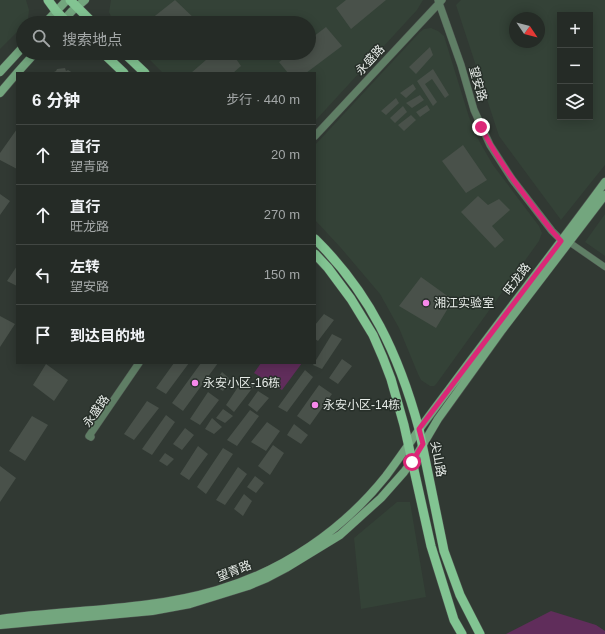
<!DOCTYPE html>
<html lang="zh">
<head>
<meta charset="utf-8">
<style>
	body { margin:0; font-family:Helvetica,"Noto Sans SC",sans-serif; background:#313732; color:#f1f3f6 }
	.controls { position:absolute; right:12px; top:12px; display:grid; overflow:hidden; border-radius:0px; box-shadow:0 2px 10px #0003 }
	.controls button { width:36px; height:36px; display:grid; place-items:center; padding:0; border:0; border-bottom:1px solid #424743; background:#252b26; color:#f1f3f6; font:20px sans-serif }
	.compass { position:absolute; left:509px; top:12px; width:36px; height:36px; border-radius:50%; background:#252b26; box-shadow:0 2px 10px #0003; rotate:125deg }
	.stop { position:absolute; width:12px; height:12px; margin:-9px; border:3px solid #db2777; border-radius:50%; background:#fff }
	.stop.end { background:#db2777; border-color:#fff; box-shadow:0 1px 4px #0008 }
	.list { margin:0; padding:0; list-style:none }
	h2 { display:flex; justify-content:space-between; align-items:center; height:52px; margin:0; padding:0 16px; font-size:17px }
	h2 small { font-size:13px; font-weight:400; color:#a3a7a7 }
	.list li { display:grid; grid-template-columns:26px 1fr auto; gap:12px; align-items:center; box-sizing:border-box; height:60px; padding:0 16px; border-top:1px solid #424743 }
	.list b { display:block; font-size:15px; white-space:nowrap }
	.list p { margin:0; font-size:13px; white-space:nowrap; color:#a3a7a7 }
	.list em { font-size:13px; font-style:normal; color:#a3a7a7 }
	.icon { flex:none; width:22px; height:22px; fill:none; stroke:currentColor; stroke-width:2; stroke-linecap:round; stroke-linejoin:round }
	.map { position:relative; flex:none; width:605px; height:634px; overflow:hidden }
	.search { position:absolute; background:#252b26; box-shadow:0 2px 10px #0003; left:16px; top:16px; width:300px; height:44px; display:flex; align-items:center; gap:10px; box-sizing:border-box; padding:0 14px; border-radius:22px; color:#a3a7a7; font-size:15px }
	.panel { position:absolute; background:#252b26; box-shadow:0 2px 10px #0003; left:16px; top:72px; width:300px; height:292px; border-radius:0px }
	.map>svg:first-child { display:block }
	.built { fill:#344237; fill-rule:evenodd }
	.green { fill:#602d5b }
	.building { fill:#49514a }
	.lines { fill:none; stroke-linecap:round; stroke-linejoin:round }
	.minor-casing { stroke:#4e5650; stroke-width:7 }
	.tertiary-casing { stroke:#4e5650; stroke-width:8 }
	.secondary-casing { stroke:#4e5650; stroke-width:9 }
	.primary-casing { stroke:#4e5650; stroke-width:10 }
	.minor { stroke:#5f7e65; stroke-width:6 }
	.tertiary { stroke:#5f7e65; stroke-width:7 }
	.secondary { stroke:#73a67e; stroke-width:8 }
	.primary { stroke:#82c492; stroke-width:9 }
	.route { stroke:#db2777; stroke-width:5 }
	.poi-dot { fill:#f788eb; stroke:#272f29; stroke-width:1.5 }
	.labels { text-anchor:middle; stroke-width:3; stroke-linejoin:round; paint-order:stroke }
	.street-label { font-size:12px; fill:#e7ece8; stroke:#272f29 }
	.poi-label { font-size:12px; fill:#e7ece8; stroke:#272f29; text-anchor:start }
</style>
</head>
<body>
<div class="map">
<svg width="605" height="634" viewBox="0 0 605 634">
	<rect width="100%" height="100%" fill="#313933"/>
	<path class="built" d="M0,0H26L29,10L28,19L25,23H23V26L0,49Z
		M111,0H423L417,10L315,121V73H163L143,53H309V23H114L109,12Z
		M461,0H605V165L561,220L499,136L456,5ZM560,15H590V117H560ZM515,18H539V42H515Z
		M431,28L438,31L444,36L469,117L478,139L493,165L539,226L542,233L539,241L437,383L434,386H430L421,380L418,374L399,328L380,294L341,248L315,220V145L420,32L424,29Z
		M605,214V256L585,242Z
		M397,502H410L426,597L361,609L354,538Z"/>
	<path class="green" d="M261,363H302L282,390L254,373Z
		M551,611L596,625L605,631V634H506Z"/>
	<path class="building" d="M175,0L197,21L195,23H146Z
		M346,0H386L351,29L336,8Z
		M326,27L342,46L306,73H288L279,62L291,53H309V40Z
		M430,47L433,55L416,74L409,67Z
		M214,53H232L241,66L233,73H191Z
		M65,68L66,71L68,70L73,73H52L56,71L57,69Z
		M433,69L449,95L445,98L432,79L425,84L437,102L433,106L417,81Z
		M413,84L416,89L406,98L400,93Z
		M420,95L424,100L412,108L406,103Z
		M396,98L399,103L386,115L381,111Z
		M427,105L430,110L420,117L416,112Z
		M403,106L407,112L395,123L390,118Z
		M411,115L416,120L404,131L398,125Z
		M17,129V169L0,160V153Z
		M463,145L487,180L466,193L442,161Z
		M0,194L10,201L0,215Z
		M478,196L488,205L499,199L510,210L492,226L504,240L495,248L461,212Z
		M17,266V286L7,281Z
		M421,277L453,300L436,328L399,306Z
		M324,314L334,320L318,341L315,339V325Z
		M0,316L15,324L0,347Z
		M332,334L342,339L322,369L313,365Z
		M342,359L352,366L338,384L329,378Z
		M174,363H189L166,394L156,388Z
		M201,363H218L183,411L172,403Z
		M46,364L68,380L54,401L33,385Z
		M305,370L313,377L287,412L278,407Z
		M222,372L231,380L223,391L213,385Z
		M244,378L254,386L234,412L226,405Z
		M319,385L332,394L310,425L297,416Z
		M258,391L269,398L257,412L248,405Z
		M208,392L219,400L200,425L190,419Z
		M147,401L159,408L134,440L124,434Z
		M223,409L233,416L225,423L216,418Z
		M250,410L259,416L237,446L227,440Z
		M166,415L175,422L152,455L142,449Z
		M32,416L48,425L25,461L9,451Z
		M212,418L222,427L214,434L205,429Z
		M267,422L280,431L266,451L251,442Z
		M294,424L308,435L301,444L287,435Z
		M185,428L194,435L182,450L173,444Z
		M273,445L284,453L270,475L258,466Z
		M198,446L208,454L189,480L180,474Z
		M223,448L233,454L206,494L197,487Z
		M165,453L174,459L167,466L159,461Z
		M0,466L16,478L0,502Z
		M238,467L247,474L225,505L216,500Z
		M255,476L264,483L256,493L247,487Z
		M244,494L252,501L243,516L234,509Z"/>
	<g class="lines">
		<defs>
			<path id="minor" d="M569,242L605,267"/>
			<path id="tertiary" d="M438,0L461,65L474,110L490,145L512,179L552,231L564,243
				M315,136L442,0
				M91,437L89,436L139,363"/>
			<path id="secondary" d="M45,23L67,0
				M61,23L72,11L85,0
				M0,72L23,47
				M17,73L35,53
				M0,93L17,73
				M0,619C72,609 146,611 217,590C283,571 343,530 386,476C398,460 409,444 421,427C437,405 454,383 471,360C515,301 561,242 605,182
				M0,625L152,611L190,604L248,586L267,578L286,568L340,535L381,498L404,472L418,453L438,419L502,330L605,195"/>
			<path id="primary" d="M48,0L56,11L68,23
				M70,0L93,23
				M103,53L124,73
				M124,53L145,73
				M315,239C370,293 399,355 419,429L444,551L460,595L480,634
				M315,254L328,268L351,299L373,335L383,358L391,379L404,425L431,546L454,620L462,634"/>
		</defs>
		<use href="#minor" class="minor-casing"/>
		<use href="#tertiary" class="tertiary-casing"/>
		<use href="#secondary" class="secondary-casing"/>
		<use href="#primary" class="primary-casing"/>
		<use href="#minor" class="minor"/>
		<use href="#tertiary" class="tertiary"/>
		<use href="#secondary" class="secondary"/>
		<use href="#primary" class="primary"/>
	</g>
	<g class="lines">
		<path class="route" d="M412,462L423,444L419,429L561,241L552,231C526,197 500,165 481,127"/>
	</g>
	<g class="poi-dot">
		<circle cx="426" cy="303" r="4"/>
		<circle cx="195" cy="383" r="4"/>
		<circle cx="315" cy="405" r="4"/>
	</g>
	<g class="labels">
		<g class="street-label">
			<text transform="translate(370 60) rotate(-47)" y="4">永盛路</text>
			<text transform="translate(478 84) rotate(74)" y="4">望安路</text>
			<text transform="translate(517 279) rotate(-53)" y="4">旺龙路</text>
			<text transform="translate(96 411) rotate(-55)" y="4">永盛路</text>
			<text transform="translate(438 459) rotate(79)" y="4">尖山路</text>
			<text transform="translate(234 571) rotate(-21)" y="4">望青路</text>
		</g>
		<g class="poi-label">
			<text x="434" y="307">湘江实验室</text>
			<text x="203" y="387">永安小区-16栋</text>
			<text x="323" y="409">永安小区-14栋</text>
		</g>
	</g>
</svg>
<div class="controls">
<button>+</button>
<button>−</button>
<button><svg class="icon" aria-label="layers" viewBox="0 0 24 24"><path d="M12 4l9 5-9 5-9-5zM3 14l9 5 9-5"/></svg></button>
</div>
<svg class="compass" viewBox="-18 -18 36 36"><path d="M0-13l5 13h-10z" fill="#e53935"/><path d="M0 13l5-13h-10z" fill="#a3a7a7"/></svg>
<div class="stop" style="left:412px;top:462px"></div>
<div class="stop end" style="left:481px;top:127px"></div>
<div class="search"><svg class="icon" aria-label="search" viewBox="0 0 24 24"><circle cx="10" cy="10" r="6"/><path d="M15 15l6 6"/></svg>搜索地点</div>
<section class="panel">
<h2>6 分钟<small>步行 · 440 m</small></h2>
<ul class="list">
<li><svg class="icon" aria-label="ahead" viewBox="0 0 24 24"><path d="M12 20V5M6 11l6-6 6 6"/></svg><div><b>直行</b><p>望青路</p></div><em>20 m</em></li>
<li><svg class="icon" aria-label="ahead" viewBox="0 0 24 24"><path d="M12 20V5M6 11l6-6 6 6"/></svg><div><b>直行</b><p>旺龙路</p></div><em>270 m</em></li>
<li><svg class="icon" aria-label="left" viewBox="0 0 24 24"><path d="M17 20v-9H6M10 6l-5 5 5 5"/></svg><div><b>左转</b><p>望安路</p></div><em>150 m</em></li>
<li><svg class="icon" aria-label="arrive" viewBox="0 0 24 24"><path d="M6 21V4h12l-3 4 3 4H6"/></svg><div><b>到达目的地</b></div></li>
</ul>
</section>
</div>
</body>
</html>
